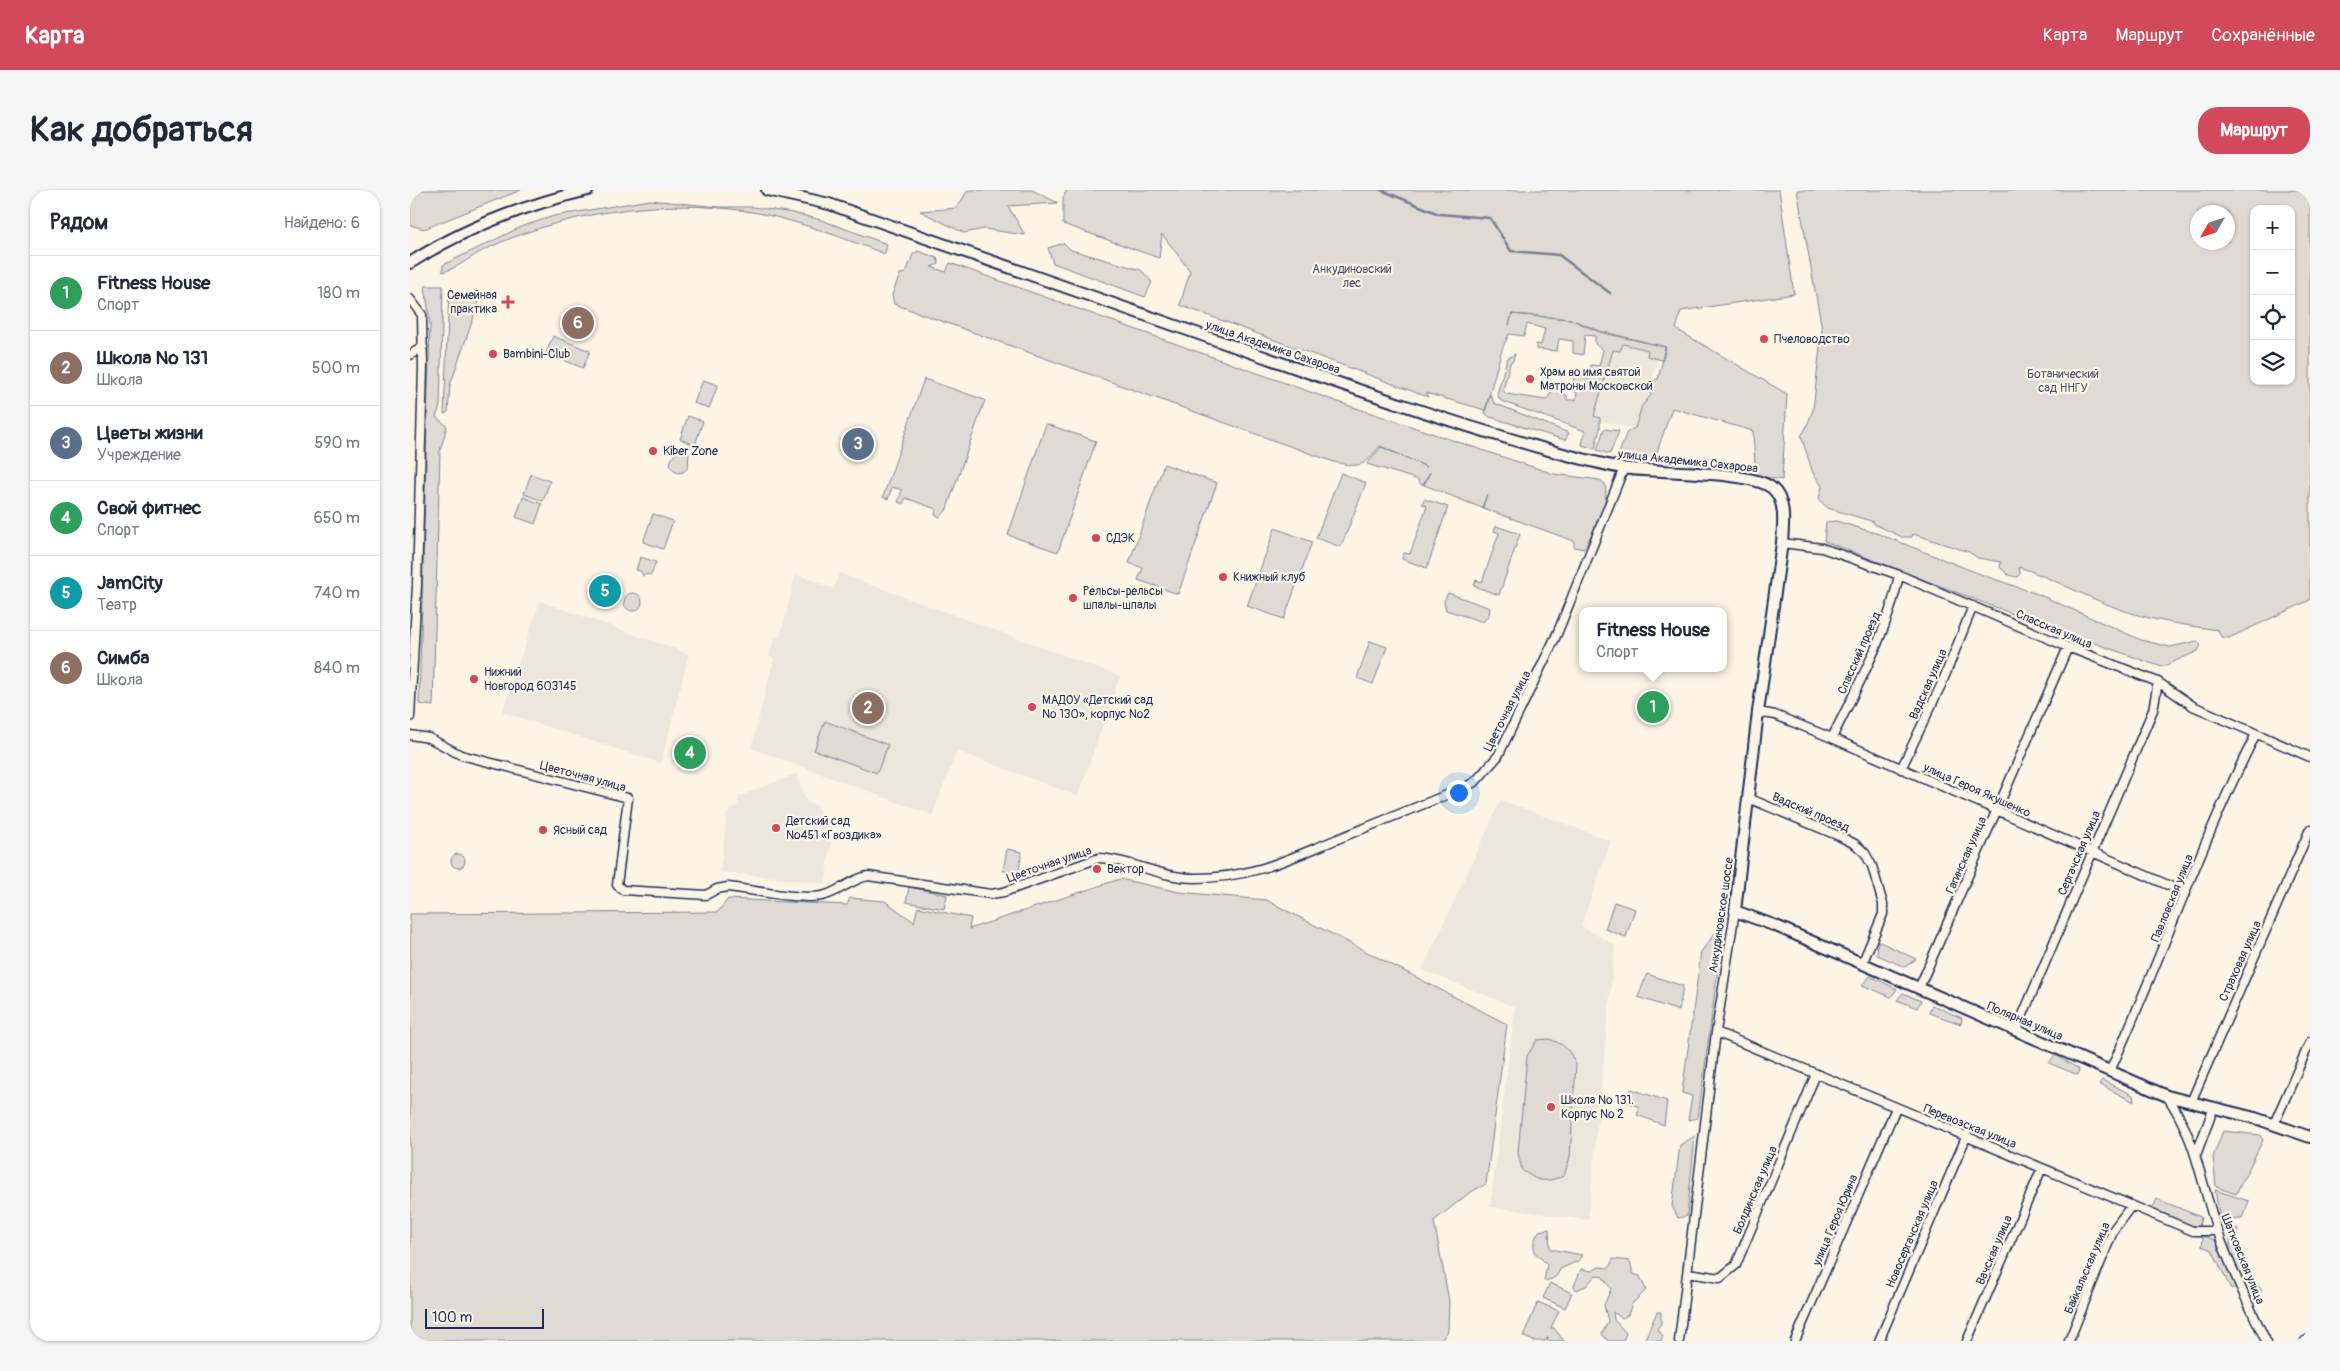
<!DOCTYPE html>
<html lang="ru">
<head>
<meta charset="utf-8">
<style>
	body { margin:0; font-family:Pangolin,sans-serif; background:#f6f6f7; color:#1f2937 }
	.controls { position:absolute; right:15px; top:15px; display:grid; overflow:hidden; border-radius:10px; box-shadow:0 1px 4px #0004 }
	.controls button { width:45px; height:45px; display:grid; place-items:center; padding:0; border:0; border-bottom:1px solid #e0e1e3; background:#fff; color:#1f2937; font:25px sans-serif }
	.compass { position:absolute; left:1780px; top:15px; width:45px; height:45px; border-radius:50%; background:#fff; box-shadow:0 1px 4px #0004; rotate:231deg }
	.scale { position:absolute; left:15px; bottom:12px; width:119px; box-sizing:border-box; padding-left:5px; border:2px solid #1b2f5e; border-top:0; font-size:14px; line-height:18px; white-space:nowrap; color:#1b2f5e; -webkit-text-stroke:4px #fcf5e5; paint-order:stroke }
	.you { position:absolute; left:1048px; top:602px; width:18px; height:18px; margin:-12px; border:4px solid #fff; border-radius:50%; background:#1a73e8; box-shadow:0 0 0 8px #1a73e833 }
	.badge { display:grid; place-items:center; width:32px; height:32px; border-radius:50%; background:#d1495b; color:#fff; font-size:16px; font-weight:700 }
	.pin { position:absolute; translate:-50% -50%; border:2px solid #fff; box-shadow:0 1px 5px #0006 }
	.popup { position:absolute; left:1169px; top:417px; width:148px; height:65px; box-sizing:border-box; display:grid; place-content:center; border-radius:10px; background:#fff; filter:drop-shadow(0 1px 4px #0005); font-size:16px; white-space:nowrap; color:#747a83 }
	.popup b { font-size:19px; color:#1f2937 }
	.popup::after { content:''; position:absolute; left:50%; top:100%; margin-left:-10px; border:10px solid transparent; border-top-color:#fff }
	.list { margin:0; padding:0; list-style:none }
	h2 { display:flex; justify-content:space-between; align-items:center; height:65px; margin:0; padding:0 20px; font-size:21px }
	h2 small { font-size:16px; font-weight:400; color:#747a83 }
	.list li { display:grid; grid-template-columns:32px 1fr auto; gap:15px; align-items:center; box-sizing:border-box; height:75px; padding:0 20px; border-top:1px solid #e0e1e3 }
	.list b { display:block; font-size:19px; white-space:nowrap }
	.list p { margin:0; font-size:16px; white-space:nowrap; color:#747a83 }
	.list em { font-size:16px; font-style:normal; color:#747a83 }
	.icon { flex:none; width:28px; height:28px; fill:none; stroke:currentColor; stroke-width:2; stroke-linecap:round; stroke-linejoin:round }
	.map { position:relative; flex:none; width:1900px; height:1151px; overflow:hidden; border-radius:20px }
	header { display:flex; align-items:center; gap:30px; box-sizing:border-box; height:70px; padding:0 25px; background:#d1495b; color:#fff }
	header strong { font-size:24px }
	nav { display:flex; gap:28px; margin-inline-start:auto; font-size:18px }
	.intro { display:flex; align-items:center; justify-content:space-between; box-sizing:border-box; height:120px; padding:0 30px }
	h1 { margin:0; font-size:35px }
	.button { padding:12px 22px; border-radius:20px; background:#d1495b; color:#fff; font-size:18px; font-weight:700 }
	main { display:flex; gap:30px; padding:0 30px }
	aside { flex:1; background:#fff; border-radius:20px; box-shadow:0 1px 4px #0004 }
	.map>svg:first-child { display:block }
	.built { fill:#ece7dc }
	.green { fill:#dfdbd4; stroke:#7d8599; fill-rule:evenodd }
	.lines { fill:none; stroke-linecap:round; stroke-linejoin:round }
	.stream { stroke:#767f94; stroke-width:2.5 }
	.minor-casing { stroke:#1b2f5e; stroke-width:11 }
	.major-casing { stroke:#1b2f5e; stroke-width:14 }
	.minor { stroke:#fcf5e5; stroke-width:8 }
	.major { stroke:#fcf5e5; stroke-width:10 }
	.poi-dot { fill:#d1495b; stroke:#fcf5e5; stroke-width:2 }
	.labels { text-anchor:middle; stroke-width:4.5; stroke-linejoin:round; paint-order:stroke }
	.park-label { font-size:12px; fill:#425176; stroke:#fcf5e5 }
	.poi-label { font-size:12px; fill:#1b2f5e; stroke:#fcf5e5; text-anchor:start }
	.street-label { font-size:12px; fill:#1b2f5e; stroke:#fcf5e5 }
</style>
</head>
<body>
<header>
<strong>Карта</strong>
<nav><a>Карта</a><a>Маршрут</a><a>Сохранённые</a></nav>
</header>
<div class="intro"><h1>Как добраться</h1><a class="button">Маршрут</a></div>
<main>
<aside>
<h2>Рядом<small>Найдено: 6</small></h2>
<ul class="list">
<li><span class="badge" style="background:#2e9e5b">1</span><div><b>Fitness House</b><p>Спорт</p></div><em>180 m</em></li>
<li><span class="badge" style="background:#8d6e63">2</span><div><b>Школа № 131</b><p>Школа</p></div><em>500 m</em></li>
<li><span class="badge" style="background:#5c6f8a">3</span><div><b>Цветы жизни</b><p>Учреждение</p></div><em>590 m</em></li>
<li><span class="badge" style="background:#2e9e5b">4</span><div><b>Свой фитнес</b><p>Спорт</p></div><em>650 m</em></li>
<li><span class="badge" style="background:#0f9aa8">5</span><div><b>JamCity</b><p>Театр</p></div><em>740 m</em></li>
<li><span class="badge" style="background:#8d6e63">6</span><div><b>Симба</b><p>Школа</p></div><em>840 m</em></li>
</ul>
</aside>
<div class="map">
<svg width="1900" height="1151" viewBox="0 0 1900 1151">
	<rect width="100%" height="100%" fill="#fcf5e5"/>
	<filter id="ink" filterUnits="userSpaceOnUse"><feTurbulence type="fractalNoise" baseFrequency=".02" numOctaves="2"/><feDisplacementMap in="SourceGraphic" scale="10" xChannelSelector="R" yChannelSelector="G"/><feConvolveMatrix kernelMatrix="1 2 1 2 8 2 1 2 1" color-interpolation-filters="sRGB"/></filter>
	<g filter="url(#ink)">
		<path class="built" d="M1201,152L1249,163L1230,240L1183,229Z
			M429,383L710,486L668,606L547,561L522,625L341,558L364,468L359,466L365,446L370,447L386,384L424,399Z
			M130,411L279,464L251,573L92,522Z
			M386,584L397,612L407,615L421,653L415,693L310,682L317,623L327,616L329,606Z
			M1091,610L1201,651L1171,736L1205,755L1178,1030L1080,1017L1105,817L1012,780Z"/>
		<path class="green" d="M0,0H111L14,39L0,35Z
			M558,0H622L648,13L598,16L615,45L574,39L554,43L510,21L547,18Z
			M657,0H1369L1384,104L1271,121L1266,139L1377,204L1372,290L1279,274L1287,266L1345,276L1343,241L1262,218L1245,268L1225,265C1220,270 1215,268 1208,266L1217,242L1225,238L1232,216L1241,205L1239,201L1241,192L1248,189L1256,157L1190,141L1160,129L1102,124L1099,135L1102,124L1160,129L1189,142L1255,157L1252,170L1237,166L1238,160L1213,154L1210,161L1203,160L1184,226L1190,228V238L1185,259L1172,255L1175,241L1091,211L1087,204L1097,169L1105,164L1103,171L1100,173L1093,200L1096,204L1136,210L1141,203L1157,205V210H1166L1167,202L1163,201L1164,182L1177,180L1175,189H1179L1181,175L1189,176L1193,160L1185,154V146L1175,145L1173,165L1163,163V151L1149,149L1147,161L1126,159V154L1131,155L1135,139L1117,134L1114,146L1099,144L1092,159L1075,220L1016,203L1018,207L770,115L780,81L752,44L749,68L653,34V8Z
			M1387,0H1900V410L1819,448L1811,447L1808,440C1773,435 1737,430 1704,417C1672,405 1642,388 1609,377L1610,384L1607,387L1598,385L1590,377L1591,372L1568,368L1559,362L1503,344L1502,347H1492L1464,334V332L1418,318L1409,310L1412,296L1403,283L1391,246L1396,238L1403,220L1412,139ZM1844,19H1881V191H1844ZM1818,22V52H1788V22Z
			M240,10L309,17H343L383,23L411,30L477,54L475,64C433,48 392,32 348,23C271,9 189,17 115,43C100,48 84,55 70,62C58,69 47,78 33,82V75L113,36L144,26Z
			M654,53L661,60L731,80L742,92L735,107L643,73L638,58Z
			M508,61L527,68L529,74L521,77L536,82L540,73L931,213L1144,284L1190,290L1195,294C1200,315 1183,340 1174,359L1164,357V351L1073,318L1077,304L1072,318L1014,295L1020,282L1013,295L1008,292L1009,290L957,274L971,257L1017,277L970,256C952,277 953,278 924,272L484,114L482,105L490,84L496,83L503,64Z
			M15,96H33L30,216L26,227L37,236L30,261L23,516L9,514L20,133Z
			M39,101L54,106L70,103L71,106L40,195L38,222L34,224Z
			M143,146L180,161L173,178L136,163Z
			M514,189L575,210L536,321L530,327L525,325L526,319L496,308L493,314L488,312L492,300L482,297L478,309L473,307Z
			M293,190L308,195L299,218L284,213Z
			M1080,204L1084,213L1159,243L1155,250L1080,227L1075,223Z
			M278,226L293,231L285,255L270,249Z
			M636,234L686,251L648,362L598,345Z
			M1194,239L1209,241L1200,264L1187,260Z
			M274,259L279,263L278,278L273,282L267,283L260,276L261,270L268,260Z
			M754,274L807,293L768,404L728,390L733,378L719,373Z
			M931,283L956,293L931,357L906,348Z
			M121,284L140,291L133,311L114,304Z
			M113,307L132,314L125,334L106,327Z
			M1014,309L1038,317L1017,378L992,369L994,363L1000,364L1017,316L1012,314Z
			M243,324L263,331L253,359L233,352Z
			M1426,331L1469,344L1570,384L1630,405L1731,450L1760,457L1787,451L1791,455L1788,461L1752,477L1608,426L1414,351L1416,332Z
			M1086,336L1110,344L1089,405L1064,396L1066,390L1072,392L1089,343L1084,341Z
			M865,338L902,352L874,429L837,416Z
			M230,367L246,372L241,385L237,384L233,386L231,381L226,380Z
			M1038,403L1080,418L1079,425L1073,432L1036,420L1034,411Z
			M214 412a9 9 0 1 1 18 0a9 9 0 1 1-18 0Z
			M960,451L977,457L963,494L947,488Z
			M415,531L478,555L467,583L404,560Z
			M597,659L612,662L608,684L593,681Z
			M41 671a7 7 0 1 1 14 0a7 7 0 1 1-14 0Z
			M710,689L769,702L856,710L1097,834L1076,994L1059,1003L1024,1031L1039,1111L1038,1141L1031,1151H0V724L308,722L318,709L437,715L440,708L475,711L504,732L508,717L561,728L559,739Z
			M499,697L537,705L534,719L496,712Z
			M1204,712L1225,719L1216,747L1195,739Z
			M1305,743L1312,748L1288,928L1278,930L1282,906L1272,903L1291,762Z
			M1468,751L1506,769L1495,777L1467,765Z
			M1237,784L1273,796L1269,821L1228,807Z
			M1460,786L1487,799L1481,807L1452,795Z
			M1493,803L1511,811L1507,818L1487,810Z
			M1522,815L1552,828L1551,834L1519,823Z
			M1139,849C1154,854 1160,860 1166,875L1160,967L1154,986C1133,993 1129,992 1112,980L1108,963L1117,866L1127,850Z
			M1645,865L1669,879L1668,885L1639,873Z
			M1692,890L1723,905L1724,912L1689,894Z
			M1221,899L1257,911L1254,935L1227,925L1230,917L1216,912Z
			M1813,941L1850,945L1853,950L1826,1004L1806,997L1803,967Z
			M1285,946L1277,1026L1268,1028L1262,1016L1270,955Z
			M1805,1000L1839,1011L1832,1028L1810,1029Z
			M1747,1009L1791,1027L1789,1038L1741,1022Z
			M1820,1037L1828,1039L1825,1060L1852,1101L1840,1106L1820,1063Z
			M1139,1039L1140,1059L1172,1065L1168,1071L1150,1079C1147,1088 1143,1089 1134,1091L1137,1074L1124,1062V1051L1129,1041Z
			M1793,1046L1805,1050L1826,1097L1821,1099L1802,1060L1792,1056Z
			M1203,1069L1220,1071L1223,1084L1230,1086L1236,1100L1222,1114L1218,1125L1212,1128L1203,1122L1204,1130L1216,1143L1213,1151H1198L1192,1144L1198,1131L1194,1115L1201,1099L1193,1087L1186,1085L1176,1096L1166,1100L1164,1096L1171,1079L1182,1081L1189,1077L1199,1078Z
			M1140,1093L1162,1103L1155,1118L1133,1108Z
			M1128,1112L1149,1121L1141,1138H1144L1154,1151H1137L1138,1147L1135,1151H1123L1113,1146Z
			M1247,1122H1251V1134L1247,1139L1253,1146L1251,1151H1234Z"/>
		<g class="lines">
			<path class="stream" d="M971,0L1029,24L1080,28L1101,61L1149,65L1200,103"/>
			<defs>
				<path id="minor" d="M0,109L12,125L13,176L7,395L0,527
					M0,165L13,157
					M1372,353L1412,358L1489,385L1658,457L1748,492L1783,516L1900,567
					M1348,522L1365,525L1422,548L1776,703
					M0,545L19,548L51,565L218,608L207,695L213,700L296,705L307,699L318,697C344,700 387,710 412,706C428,703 441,689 458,686L581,704L594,702L689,668C721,670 752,688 785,688C843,688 878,669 930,648C972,631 1014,614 1056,597L1066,591L1088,566L1147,444L1214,278
					M1422,548C1447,496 1478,443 1489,385
					M1491,579L1532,493L1563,416
					M1338,608L1429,646L1445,654L1455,663L1462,676L1473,714V724L1452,774
					M1509,798L1658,457
					M1606,841L1743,520L1748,492
					M1306,842L1783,1041H1807
					M1700,881C1751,770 1790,653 1846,544
					M1757,906C1788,952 1790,992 1808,1042C1821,1080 1839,1115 1856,1151
					M1781,912L1900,639
					M1864,934L1900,852
					M1786,965L1804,917
					M1278,1083L1310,1088L1326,1075L1406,884
					M1269,1151L1306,842L1325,721
					M1385,1151L1486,918
					M1469,1151L1557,945
					M1557,1151L1632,978
					M1659,1151L1704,1039L1721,1016
					M1895,1151L1900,1149"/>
				<path id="major" d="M357,0L419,14C548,60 677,105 806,150C915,188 1024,228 1135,259C1161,266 1186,273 1212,278C1244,283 1341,280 1362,298C1377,311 1373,335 1372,353L1348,522L1325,721L1366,736L1757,906L1845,928L1900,947
					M0,73C54,38 115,15 178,0"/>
			</defs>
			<use href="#minor" class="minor-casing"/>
			<use href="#major" class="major-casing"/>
			<use href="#minor" class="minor"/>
			<use href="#major" class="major"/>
		</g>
	</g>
	<g class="poi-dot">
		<path d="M95.5 104.5h5v5h5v5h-5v5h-5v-5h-5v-5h5z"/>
		<circle cx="1354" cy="149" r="5"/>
		<circle cx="83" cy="164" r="5"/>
		<circle cx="1120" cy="189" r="5"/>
		<circle cx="243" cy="261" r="5"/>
		<circle cx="686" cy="348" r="5"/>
		<circle cx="813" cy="387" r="5"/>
		<circle cx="663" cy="408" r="5"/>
		<circle cx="64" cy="489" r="5"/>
		<circle cx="622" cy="517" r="5"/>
		<circle cx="366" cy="638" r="5"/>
		<circle cx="133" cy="640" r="5"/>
		<circle cx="687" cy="679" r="5"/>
		<circle cx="1141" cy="917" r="5"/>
	</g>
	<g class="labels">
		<g class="park-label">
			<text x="942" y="83">Анкудиновский<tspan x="942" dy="14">лес</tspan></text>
			<text x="1653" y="188">Ботанический<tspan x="1653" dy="14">сад ННГУ</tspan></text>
		</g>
		<g class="poi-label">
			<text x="87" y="109" text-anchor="end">Семейная<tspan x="87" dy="14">практика</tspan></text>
			<text x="1364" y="153">Пчеловодство</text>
			<text x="93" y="168">Bambini-Club</text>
			<text x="1130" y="186">Храм во имя святой<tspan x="1130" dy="14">Матроны Московской</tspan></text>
			<text x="253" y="265">Kiber Zone</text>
			<text x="696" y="352">СДЭК</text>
			<text x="823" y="391">Книжный клуб</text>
			<text x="673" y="405">Рельсы-рельсы<tspan x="673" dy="14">шпалы-шпалы</tspan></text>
			<text x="74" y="486">Нижний<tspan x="74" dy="14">Новгород 603145</tspan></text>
			<text x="632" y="514">МАДОУ «Детский сад<tspan x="632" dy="14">№ 130», корпус №2</tspan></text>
			<text x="376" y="635">Детский сад<tspan x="376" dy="14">№451 «Гвоздика»</tspan></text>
			<text x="143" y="644">Ясный сад</text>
			<text x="697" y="683">Вектор</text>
			<text x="1151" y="914">Школа № 131.<tspan x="1151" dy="14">Корпус № 2</tspan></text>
		</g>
		<g class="street-label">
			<text transform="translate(863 157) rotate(19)" y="4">улица Академика Сахарова</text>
			<text transform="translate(1278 271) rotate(6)" y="4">улица Академика Сахарова</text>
			<text transform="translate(1644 439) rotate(23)" y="4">Спасская улица</text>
			<text transform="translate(1449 463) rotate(-66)" y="4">Спасский проезд</text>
			<text transform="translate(1518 494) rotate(-66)" y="4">Вадская улица</text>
			<text transform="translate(1097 521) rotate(-63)" y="4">Цветочная улица</text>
			<text transform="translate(173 586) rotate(15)" y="4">Цветочная улица</text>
			<text transform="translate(1567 600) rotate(24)" y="4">улица Героя Якушенко</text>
			<text transform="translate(1401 622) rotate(23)" y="4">Вадский проезд</text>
			<text transform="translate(1669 663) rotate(-67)" y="4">Сергачская улица</text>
			<text transform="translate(1556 665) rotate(-66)" y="4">Гагинская улица</text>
			<text transform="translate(639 674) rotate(-19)" y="4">Цветочная улица</text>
			<text transform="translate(1762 708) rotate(-68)" y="4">Павловская улица</text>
			<text transform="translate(1311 725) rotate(-82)" y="4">Анкудиновское шоссе</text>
			<text transform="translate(1830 771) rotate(-66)" y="4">Страховая улица</text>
			<text transform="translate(1615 831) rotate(23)" y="4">Полярная улица</text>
			<text transform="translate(1560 936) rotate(22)" y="4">Перевозская улица</text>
			<text transform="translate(1345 1000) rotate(-67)" y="4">Болдинская улица</text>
			<text transform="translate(1425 1030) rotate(-67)" y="4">улица Героя Юрина</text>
			<text transform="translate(1502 1044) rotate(-67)" y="4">Новосергачская улица</text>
			<text transform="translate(1584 1060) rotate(-67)" y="4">Вачская улица</text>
			<text transform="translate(1833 1069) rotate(68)" y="4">Шатковская улица</text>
			<text transform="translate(1677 1078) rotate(-67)" y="4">Байкальская улица</text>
		</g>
	</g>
</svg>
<div class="controls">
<button>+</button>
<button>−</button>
<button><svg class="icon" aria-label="locate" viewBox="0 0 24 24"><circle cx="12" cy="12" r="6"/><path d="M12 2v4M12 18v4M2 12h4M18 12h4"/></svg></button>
<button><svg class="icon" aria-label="layers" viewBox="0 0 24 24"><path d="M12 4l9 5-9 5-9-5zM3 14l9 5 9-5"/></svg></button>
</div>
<svg class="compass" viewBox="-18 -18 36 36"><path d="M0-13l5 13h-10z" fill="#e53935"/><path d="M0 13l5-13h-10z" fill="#747a83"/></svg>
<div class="scale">100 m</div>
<div class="you"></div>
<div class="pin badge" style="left:1243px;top:517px;background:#2e9e5b">1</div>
<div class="popup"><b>Fitness House</b>Спорт</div>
<div class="pin badge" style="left:458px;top:518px;background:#8d6e63">2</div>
<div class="pin badge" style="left:448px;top:254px;background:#5c6f8a">3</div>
<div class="pin badge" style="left:280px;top:563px;background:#2e9e5b">4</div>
<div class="pin badge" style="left:195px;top:401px;background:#0f9aa8">5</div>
<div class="pin badge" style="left:168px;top:133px;background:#8d6e63">6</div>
</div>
</main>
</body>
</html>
